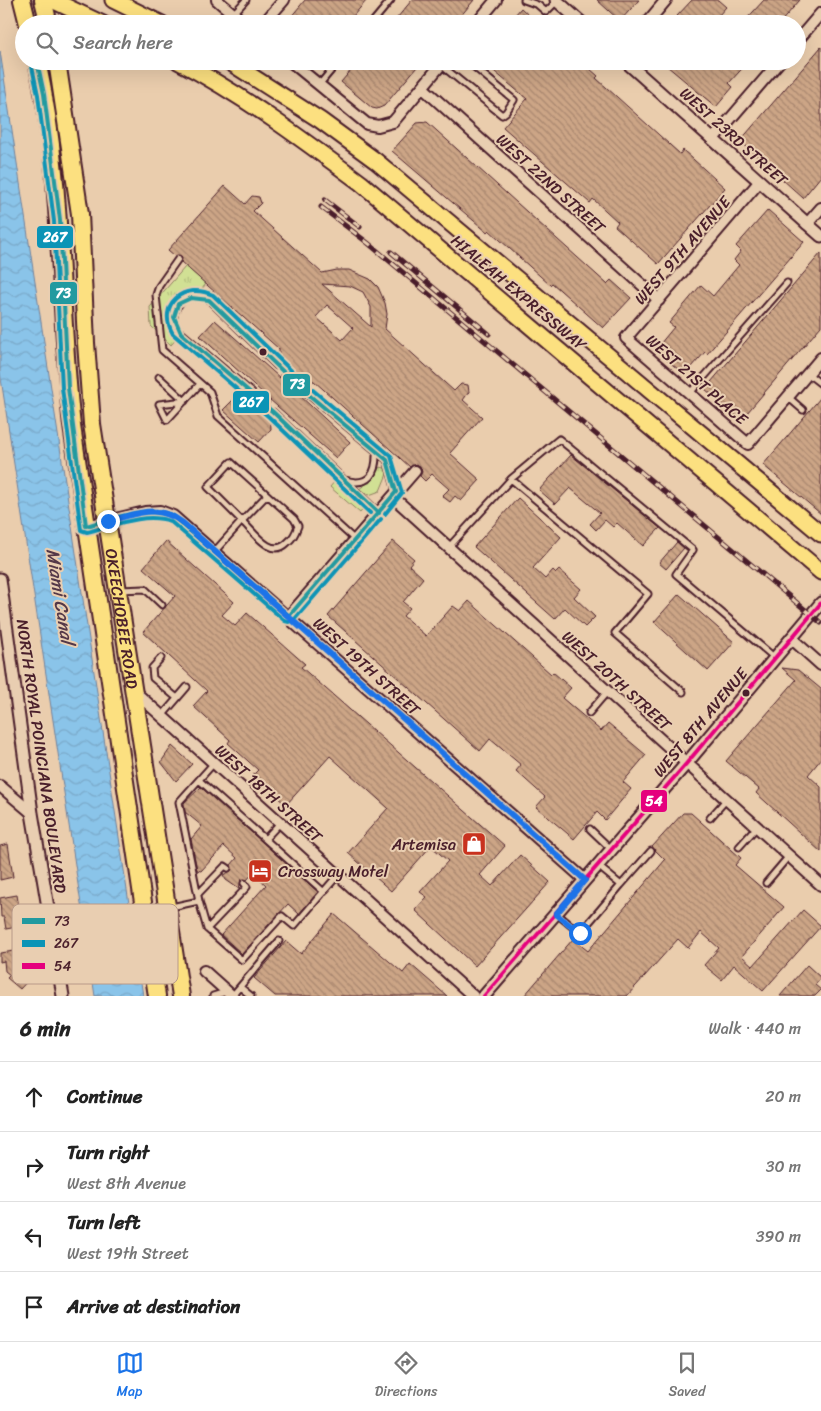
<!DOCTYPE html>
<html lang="en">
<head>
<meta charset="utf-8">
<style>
	body { margin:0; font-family:Sriracha,sans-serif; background:#f2f2f2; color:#222 }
	.stop { position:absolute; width:15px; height:15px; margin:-11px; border:4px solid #1a73e8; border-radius:50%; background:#fff }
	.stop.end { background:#1a73e8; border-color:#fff; box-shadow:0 1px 5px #0008 }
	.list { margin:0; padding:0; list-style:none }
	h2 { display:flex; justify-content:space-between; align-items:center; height:65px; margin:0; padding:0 20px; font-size:21px }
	h2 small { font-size:16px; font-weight:400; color:#767676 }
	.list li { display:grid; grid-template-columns:32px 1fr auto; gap:15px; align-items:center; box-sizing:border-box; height:70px; padding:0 20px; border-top:1px solid #e0e0e0 }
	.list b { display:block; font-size:19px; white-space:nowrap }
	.list p { margin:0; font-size:16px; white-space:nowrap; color:#767676 }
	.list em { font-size:16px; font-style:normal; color:#767676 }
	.icon { flex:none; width:28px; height:28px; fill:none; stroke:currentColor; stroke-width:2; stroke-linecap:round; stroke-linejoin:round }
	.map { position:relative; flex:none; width:821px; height:996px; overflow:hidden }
	.search { position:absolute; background:#fff; box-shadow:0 5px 20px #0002; left:15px; right:15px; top:15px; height:55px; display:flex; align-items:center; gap:12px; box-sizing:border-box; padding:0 18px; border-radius:28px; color:#767676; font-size:19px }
	.sheet { height:345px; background:#fff }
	nav { display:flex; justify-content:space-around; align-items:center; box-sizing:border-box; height:70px; border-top:1px solid #e0e0e0; background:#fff; font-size:14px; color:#767676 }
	nav a { display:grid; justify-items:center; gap:2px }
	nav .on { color:#1a73e8 }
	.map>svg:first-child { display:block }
	.grass { fill:url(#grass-tufts); stroke:#8e8060 }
	.water { fill:url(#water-waves); stroke:#70829d }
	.building { fill:url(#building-back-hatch); stroke:#4a1f2b; fill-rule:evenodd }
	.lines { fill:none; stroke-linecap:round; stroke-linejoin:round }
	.service-casing { stroke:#4a1f2b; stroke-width:9 }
	.minor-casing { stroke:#4a1f2b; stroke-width:14 }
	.tertiary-casing { stroke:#4a1f2b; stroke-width:15 }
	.primary-casing { stroke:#4a1f2b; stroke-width:19 }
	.trunk-casing { stroke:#4a1f2b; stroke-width:20 }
	.service { stroke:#e9ceb1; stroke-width:5 }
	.minor { stroke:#e9ceb1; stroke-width:10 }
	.tertiary { stroke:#e9ceb1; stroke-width:11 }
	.primary { stroke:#fce080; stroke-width:15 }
	.trunk { stroke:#fce080; stroke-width:16 }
	.rail-casing { stroke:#4a1f2b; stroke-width:5 }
	.rail { stroke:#e9ceb1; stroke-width:3; stroke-dasharray:9; stroke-linecap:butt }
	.bus-1-casing { stroke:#e9ceb1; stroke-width:8 }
	.bus-2-casing { stroke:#e9ceb1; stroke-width:8 }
	.bus-3-casing { stroke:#e9ceb1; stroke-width:8 }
	.bus-1 { stroke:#219aa0; stroke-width:4 }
	.bus-2 { stroke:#0b94b6; stroke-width:4 }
	.bus-3 { stroke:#e5007d; stroke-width:4 }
	.route { stroke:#1a73e8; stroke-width:6 }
	.bus-dot { fill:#4a1f2b; stroke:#e9ceb1; stroke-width:2 }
	.labels { text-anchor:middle; stroke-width:4; stroke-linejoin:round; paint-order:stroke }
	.street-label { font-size:16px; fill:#4a1f2b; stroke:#e9ceb1 }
	.poi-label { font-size:16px; fill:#4a1f2b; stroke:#e9ceb1; text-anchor:end }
	.water-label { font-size:18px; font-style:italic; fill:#543848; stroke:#e9ceb1 }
	.key { fill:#e9ceb1; stroke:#b99a89; stroke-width:1 }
	.key-label { font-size:14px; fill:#4a1f2b }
	.line-badge { stroke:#e9ceb1; stroke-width:2 }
	.badge-label { font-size:14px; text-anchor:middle; font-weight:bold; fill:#fff }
</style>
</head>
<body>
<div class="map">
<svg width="821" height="996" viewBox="0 0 821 996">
	<defs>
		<pattern id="grass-tufts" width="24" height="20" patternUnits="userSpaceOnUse" patternTransform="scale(1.25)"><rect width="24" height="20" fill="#d1e094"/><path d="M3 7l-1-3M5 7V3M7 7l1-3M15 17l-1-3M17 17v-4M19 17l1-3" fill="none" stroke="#b5c080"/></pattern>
		<pattern id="water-waves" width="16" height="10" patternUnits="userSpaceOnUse" patternTransform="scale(1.25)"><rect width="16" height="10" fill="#8ac4e9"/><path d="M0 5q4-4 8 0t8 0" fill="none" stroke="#79a8c8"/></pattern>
		<pattern id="building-back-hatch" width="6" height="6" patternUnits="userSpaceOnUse" patternTransform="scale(1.25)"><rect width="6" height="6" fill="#cca586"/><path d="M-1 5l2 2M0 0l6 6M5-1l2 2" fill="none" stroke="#a8866e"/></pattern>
	</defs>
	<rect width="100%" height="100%" fill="#eacdad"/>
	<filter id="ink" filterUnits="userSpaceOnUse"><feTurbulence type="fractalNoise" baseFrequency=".02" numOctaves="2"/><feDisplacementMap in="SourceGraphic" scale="10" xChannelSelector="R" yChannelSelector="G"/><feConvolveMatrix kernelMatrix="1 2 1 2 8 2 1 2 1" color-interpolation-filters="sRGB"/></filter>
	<g filter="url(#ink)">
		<path class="grass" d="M186,266L206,284L200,291C184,291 167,300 169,317L179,336L171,345L151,326L150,307Z
			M380,467L385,468L387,474L380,491L369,495L359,489L369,482Z
			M336,480L363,505L364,508L360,513L330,487Z"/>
		<path class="water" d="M0,51L143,996H95L0,372Z"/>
		<path class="building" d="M305,0H367L346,24H285Z
			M412,0H474L454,24H392Z
			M597,0H639L620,21Z
			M692,0H718L726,7L711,24H685L677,16Z
			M764,0H800L779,24H742Z
			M521,8L538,24H507Z
			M821,47V176L803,198L740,141Z
			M359,61H422L384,106L377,109L372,108L341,82Z
			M482,61H581L598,76L596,78L680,154L683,150L725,188L658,264L615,226L618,222L593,199L590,203L503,127L527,99Z
			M661,61H749L729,83L733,87L716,107Z
			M427,122L607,284L611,280L631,298L603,328L552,283L550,285L489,230L487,232L392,151L417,123Z
			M225,186L245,204L252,196L259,197L261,203L253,211L322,273L337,270H349L370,279L378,287L385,303L387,314L385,329L454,391L461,384L468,385L469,392L463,400L482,417L450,453L480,480L461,501L455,496L450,502L442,496L449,489L432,474L425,481L420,476L422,472L420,466L416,464L410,467L314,381L286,383L350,442L336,458L269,399L271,429L259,442L223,410L236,397L265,395L200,336L215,320L280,378L281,367L279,362V349L181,262V256H175L168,250ZM322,284L350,286L363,292L371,307V327ZM327,305L353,328L342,340L316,317Z
			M768,210L804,242L707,354L705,352L685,375L655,350L674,327L669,323L701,285L713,296L739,265L734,260L741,251L736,246Z
			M821,253V326L741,420L705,389Z
			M821,397V514L763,465Z
			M571,455L660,528L643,546L617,523L613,527L605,520L596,530L590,524L600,513L570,488L555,504L539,490Z
			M518,498L561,537L533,568L545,579L553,570L556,573L559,570L581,589L574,597L595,617L585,627L565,608L555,619L474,547Z
			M166,541L234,602L222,615L235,626L247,613L305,664L301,667L505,846L480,875L492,886L520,855L550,882L475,966L415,910L427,897L420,892L448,861L431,846L391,891L348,853L388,808L330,756L286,805L253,775L258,770L228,743L230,740L193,706L207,691L143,632L175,596L143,568Z
			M393,541L414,559L409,565L423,578L403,602L410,608L403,616L426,636L453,606L460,611L469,601L551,674L553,672L571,688L562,698L601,731L608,723L646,755L623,782L631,789L605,820L597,812L574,839L536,807L545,797L516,771L521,765L490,739L480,751L328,616Z
			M677,542L684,548L666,569L659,563Z
			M679,594L734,642L708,671L654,622Z
			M782,668L798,670L821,689V759L808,775L821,787V852L756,793L759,789L726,761L796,680Z
			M172,746L192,764L176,781L161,762Z
			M201,787L318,892L299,914L288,904L242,954L221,935L266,885L253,873L247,880H241L239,889L226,880L223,875L231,871V865L237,858L224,846L201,871L197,870L191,839L202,826L185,812L184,803Z
			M683,813H691L741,858L735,865L784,907L742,956L753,966L803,910L821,926L763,991L734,965L722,980L704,965L719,948L701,932L688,948L678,939L627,996H524L573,939L588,951L665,860L652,847Z
			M8,844L13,877L0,880V846Z
			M17,895L22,926L6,929L4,917H1L0,898Z
			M334,914L403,973L410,964L447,996H275L254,978L286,941L301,954Z
			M22,950L26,951L32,976L20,989L7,978L10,975L5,971L4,961L0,962V953Z
			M807,965L821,978L815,985L821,990L815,996H780Z"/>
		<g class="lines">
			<defs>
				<path id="service" d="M524,0L538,5L546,12L557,1
					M233,14L246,0
					M371,24L391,0
					M441,65L502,115L506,112L514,100L467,61
					M319,85L339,61
					M178,259L159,286L156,295L162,350L210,392L218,416L355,540
					M808,374L821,384
					M159,377L185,401
					M297,385L387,460L396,491
					M252,393L178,330C168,315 179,295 198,296C201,296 206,299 209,300L277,366
					M690,393L787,283
					M788,397L803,410
					M185,401L159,404L167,420L200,384
					M273,412L379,513
					M511,479L648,594L615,633L683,692
					M345,480C369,487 377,474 376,451
					M449,547L511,479L559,439L693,550L676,574L775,658
					M215,551L242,521C254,532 271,559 287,543C293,538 295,534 298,526L294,519L231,462L208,487L242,521L267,495
					M119,590L145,589L162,605
					M161,658L152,668L153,678L177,698
					M589,713L607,692
					M162,716L187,687
					M199,780L324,892
					M710,818L726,800
					M590,829L611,849
					M265,839L280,823
					M739,847L757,827
					M598,866L621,885L651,851
					M766,883L789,856
					M198,894L225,866L228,868
					M199,901L207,929L247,887L244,883
					M171,907L199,901L179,802L214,763
					M556,913L580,933L621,885
					M207,929L242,960L282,916L294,926L338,875
					M240,987L251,996
					M213,996L226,992
					M232,996L279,941"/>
				<path id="minor" d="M217,0L245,24
					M263,24L284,0
					M476,24L496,0
					M646,24L666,0
					M797,41L821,13
					M290,61L367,124L378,126L393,122L444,61
					M422,87L659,300
					M713,139L780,61
					M760,181L626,338L748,444L821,358
					M807,224L821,208
					M393,497L821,885
					M86,526L145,512L160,511L173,516L585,880
					M289,616L415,471
					M791,638L821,665
					M135,692L473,996
					M0,786L32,813
					M204,971L232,996"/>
				<path id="tertiary" d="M556,0L583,24
					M625,61L821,236
					M0,579L32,813L63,996
					M484,996L686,764L821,603"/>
				<path id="primary" d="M52,0L103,24
					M113,0L162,24
					M178,61C243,95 302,139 361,183L821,572
					M228,61L320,120L376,161L821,534"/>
				<g id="trunk">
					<path d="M22,0L28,24"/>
					<path d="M43,0L49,24"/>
					<path d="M37,61C64,183 58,303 72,426L157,996"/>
					<path id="s1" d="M57,61L80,214L86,343L92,424L181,996"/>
				</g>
			</defs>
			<use href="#service" class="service-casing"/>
			<use href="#minor" class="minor-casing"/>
			<use href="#tertiary" class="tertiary-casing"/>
			<use href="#primary" class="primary-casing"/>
			<use href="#trunk" class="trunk-casing"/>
			<use href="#service" class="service"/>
			<use href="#minor" class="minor"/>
			<use href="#tertiary" class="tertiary"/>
			<use href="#primary" class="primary"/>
			<use href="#trunk" class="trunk"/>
			<defs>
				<path id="rail" d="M325,200L360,227
					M321,207L368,243L821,623
					M391,252L489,334"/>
			</defs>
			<use href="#rail" class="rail-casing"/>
			<use href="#rail" class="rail"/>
			<defs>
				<path id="bus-1" d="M37,61L44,94L60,220L68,388L86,526
					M379,513L273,412L181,333L174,317L178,304L191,298L209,300L297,385L387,460L396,492
					M86,526C114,519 146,505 173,516L289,616
					M289,616L396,492"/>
				<path id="bus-2" d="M31,62L38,95L54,221L62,388L81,530L87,532C112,526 145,512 170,521L285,621L289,622L294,620L381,519
					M370,513L269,417L173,334C156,305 184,281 213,295L301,380L391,456L402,493L385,514"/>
				<path id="bus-3" d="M484,996L686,764L821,603"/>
			</defs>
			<use href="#bus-1" class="bus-1-casing"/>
			<use href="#bus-2" class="bus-2-casing"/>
			<use href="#bus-3" class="bus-3-casing"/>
			<use href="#bus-1" class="bus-1"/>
			<use href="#bus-2" class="bus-2"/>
			<use href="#bus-3" class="bus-3"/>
		</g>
	</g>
	<g class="lines" filter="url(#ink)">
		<path class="route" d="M108,521C138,514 156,503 183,523L585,880L556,914L580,933"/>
	</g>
	<defs>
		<symbol id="shop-square" viewBox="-11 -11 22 22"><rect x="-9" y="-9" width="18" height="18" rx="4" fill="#c8321e" stroke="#e9ceb1"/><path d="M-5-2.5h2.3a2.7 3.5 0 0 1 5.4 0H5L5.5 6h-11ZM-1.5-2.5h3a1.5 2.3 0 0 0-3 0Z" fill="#fff"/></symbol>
		<symbol id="hotel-square" viewBox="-11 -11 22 22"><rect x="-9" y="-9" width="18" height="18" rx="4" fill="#c8321e" stroke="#e9ceb1"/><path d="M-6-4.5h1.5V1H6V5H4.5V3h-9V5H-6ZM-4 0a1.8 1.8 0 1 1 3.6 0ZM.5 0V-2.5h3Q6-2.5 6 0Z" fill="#fff"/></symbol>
	</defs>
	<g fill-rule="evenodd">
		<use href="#shop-square" x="460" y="830" width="28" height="28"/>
		<use href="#hotel-square" x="246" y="857" width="28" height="28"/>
	</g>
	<g class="bus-dot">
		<circle cx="263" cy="352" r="4.5"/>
		<circle cx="746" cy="693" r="4.5"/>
	</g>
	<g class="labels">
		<g class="street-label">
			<text transform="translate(734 136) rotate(42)" y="6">WEST 23RD STREET</text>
			<text transform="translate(551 183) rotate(42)" y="6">WEST 22ND STREET</text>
			<text transform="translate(682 250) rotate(-49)" y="6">WEST 9TH AVENUE</text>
			<text transform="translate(519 292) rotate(40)" y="6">HIALEAH EXPRESSWAY</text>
			<text transform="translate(697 379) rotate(41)" y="6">WEST 21ST PLACE</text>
			<text dy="6" stroke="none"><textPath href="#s1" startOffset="562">OKEECHOBEE ROAD</textPath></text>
			<text transform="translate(367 666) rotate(42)" y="6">WEST 19TH STREET</text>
			<text transform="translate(617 680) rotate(42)" y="6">WEST 20TH STREET</text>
			<text transform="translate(700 722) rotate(-50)" y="6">WEST 8TH AVENUE</text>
			<text transform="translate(42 756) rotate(82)" y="6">NORTH ROYAL POINCIANA BOULEVARD</text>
			<text transform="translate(269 793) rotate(42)" y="6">WEST 18TH STREET</text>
		</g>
		<g class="poi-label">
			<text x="456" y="850">Artemisa</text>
			<text x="278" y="877" text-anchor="start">Crossway Motel</text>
		</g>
		<g class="water-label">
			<text transform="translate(60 596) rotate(81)" y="6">Miami Canal</text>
		</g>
	</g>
	<rect x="12" y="904" width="166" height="80" rx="8" class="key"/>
	<rect x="22" y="918" width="23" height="6" fill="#219aa0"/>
	<rect x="22" y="940" width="23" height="7" fill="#0b94b6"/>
	<rect x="22" y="963" width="23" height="6" fill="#e5007d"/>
	<g class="key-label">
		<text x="54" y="926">73</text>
		<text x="54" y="948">267</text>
		<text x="54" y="971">54</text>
	</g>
	<g class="line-badge">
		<rect x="36" y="225" width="38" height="24" rx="5" fill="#0b94b6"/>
		<rect x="49" y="281" width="29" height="24" rx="5" fill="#219aa0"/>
		<rect x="282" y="373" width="29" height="24" rx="5" fill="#219aa0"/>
		<rect x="232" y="390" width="38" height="24" rx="5" fill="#0b94b6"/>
		<rect x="640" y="789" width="28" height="24" rx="5" fill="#e5007d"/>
	</g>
	<g class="badge-label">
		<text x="55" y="242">267</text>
		<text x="63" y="298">73</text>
		<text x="297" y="389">73</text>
		<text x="251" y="407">267</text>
		<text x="654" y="806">54</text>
	</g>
</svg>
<div class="stop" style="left:580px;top:933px"></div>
<div class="stop end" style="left:108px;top:521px"></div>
<div class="search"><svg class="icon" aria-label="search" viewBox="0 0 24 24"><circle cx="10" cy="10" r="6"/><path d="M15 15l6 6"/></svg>Search here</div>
</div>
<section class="sheet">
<h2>6 min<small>Walk · 440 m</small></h2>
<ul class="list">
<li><svg class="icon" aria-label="ahead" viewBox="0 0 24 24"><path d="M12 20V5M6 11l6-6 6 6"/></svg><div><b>Continue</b></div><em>20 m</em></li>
<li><svg class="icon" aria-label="right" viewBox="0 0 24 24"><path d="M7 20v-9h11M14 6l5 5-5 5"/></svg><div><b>Turn right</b><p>West 8th Avenue</p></div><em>30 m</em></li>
<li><svg class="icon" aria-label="left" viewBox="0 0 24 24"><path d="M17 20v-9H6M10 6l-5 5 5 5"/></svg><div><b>Turn left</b><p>West 19th Street</p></div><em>390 m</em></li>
<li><svg class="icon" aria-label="arrive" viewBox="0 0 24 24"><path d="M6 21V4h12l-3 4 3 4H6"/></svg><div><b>Arrive at destination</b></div></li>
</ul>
</section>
<nav>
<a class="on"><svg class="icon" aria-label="map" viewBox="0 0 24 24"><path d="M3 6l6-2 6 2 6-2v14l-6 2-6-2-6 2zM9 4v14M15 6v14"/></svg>Map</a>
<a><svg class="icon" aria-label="directions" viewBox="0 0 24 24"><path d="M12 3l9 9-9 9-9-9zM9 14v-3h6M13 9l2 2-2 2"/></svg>Directions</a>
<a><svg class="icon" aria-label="saved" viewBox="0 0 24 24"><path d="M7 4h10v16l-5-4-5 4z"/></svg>Saved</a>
</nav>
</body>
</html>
